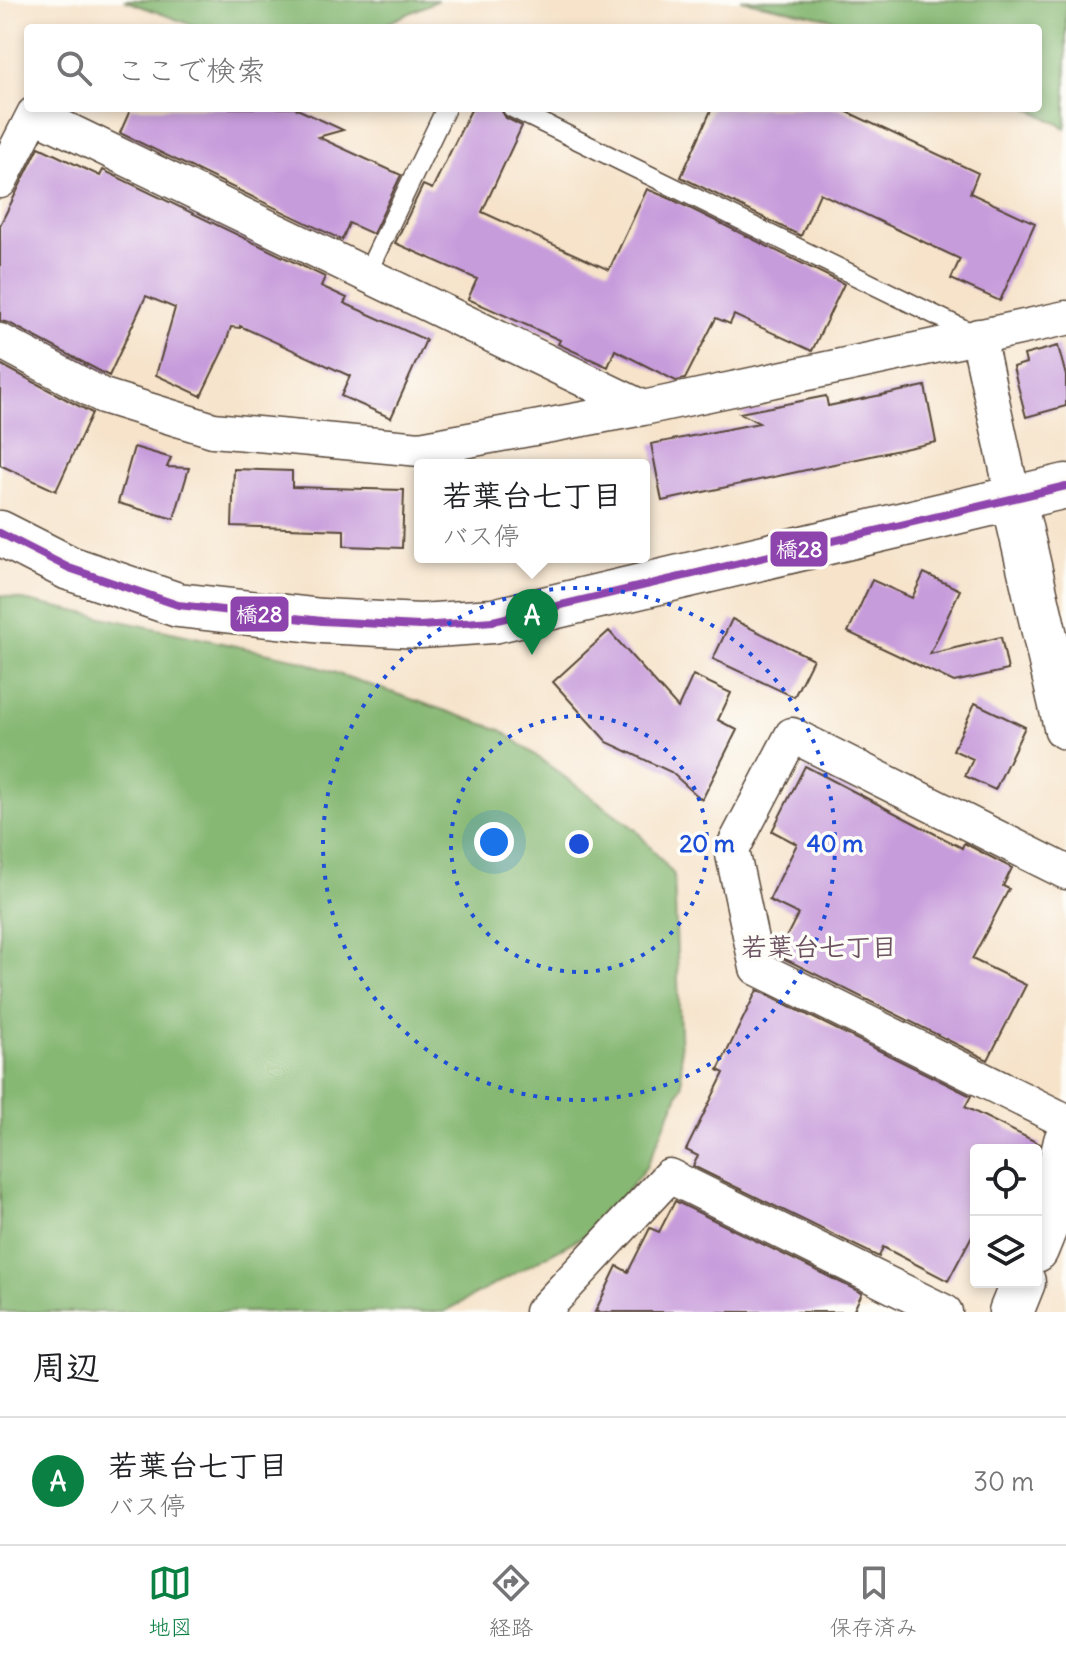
<!DOCTYPE html>
<html lang="ja">
<head>
<meta charset="utf-8">
<style>
	body { margin:0; font-family:Delius,"Klee One",sans-serif; background:#f2f2f2; color:#202124 }
	.controls { position:absolute; right:24px; bottom:24px; display:grid; overflow:hidden; border-radius:8px; box-shadow:0 4px 12px #0003 }
	.controls button { width:72px; height:72px; display:grid; place-items:center; padding:0; border:0; border-bottom:2px solid #e0e0e0; background:#fff; color:#202124; font:40px sans-serif }
	.you { position:absolute; left:494px; top:842px; width:28px; height:28px; margin:-20px; border:6px solid #fff; border-radius:50%; background:#1a73e8; box-shadow:0 0 0 12px #1a73e833 }
	.badge { display:grid; place-items:center; width:52px; height:52px; border-radius:50%; background:#0b8043; color:#fff; font-size:26px; font-weight:700 }
	.pin { position:absolute; translate:-50% -66px; filter:drop-shadow(0 2px 4px #0008) }
	.pin::after { content:''; position:absolute; top:42px; width:28px; height:24px; background:inherit; clip-path:polygon(0 0,100% 0,50% 100%) }
	.popup { position:absolute; left:414px; top:459px; width:236px; height:104px; box-sizing:border-box; display:grid; place-content:center; border-radius:8px; background:#fff; filter:drop-shadow(0 2px 6px #0005); font-size:26px; white-space:nowrap; color:#757577 }
	.popup b { font-size:30px; color:#202124 }
	.popup::after { content:''; position:absolute; left:50%; top:100%; margin-left:-16px; border:16px solid transparent; border-top-color:#fff }
	.list { margin:0; padding:0; list-style:none }
	h2 { display:flex; justify-content:space-between; align-items:center; height:104px; margin:0; padding:0 32px; font-size:34px }
	h2 small { font-size:26px; font-weight:400; color:#757577 }
	.list li { display:grid; grid-template-columns:52px 1fr auto; gap:24px; align-items:center; box-sizing:border-box; height:128px; padding:0 32px; border-top:2px solid #e0e0e0 }
	.list b { display:block; font-size:30px; white-space:nowrap }
	.list p { margin:0; font-size:26px; white-space:nowrap; color:#757577 }
	.list em { font-size:26px; font-style:normal; color:#757577 }
	.icon { flex:none; width:44px; height:44px; fill:none; stroke:currentColor; stroke-width:2; stroke-linecap:round; stroke-linejoin:round }
	.map { position:relative; flex:none; width:1066px; height:1312px; overflow:hidden }
	.search { position:absolute; background:#fff; box-shadow:0 4px 12px #0003; left:24px; right:24px; top:24px; height:88px; display:flex; align-items:center; gap:20px; box-sizing:border-box; padding:0 28px; border-radius:8px; color:#757577; font-size:30px }
	.sheet { height:232px; background:#fff }
	nav { display:flex; justify-content:space-around; align-items:center; box-sizing:border-box; height:112px; border-top:2px solid #e0e0e0; background:#fff; font-size:22px; color:#757577 }
	nav a { display:grid; justify-items:center; gap:4px }
	nav .on { color:#0b8043 }
	.map>svg:first-child { display:block }
	.forest { fill:#86b873; stroke:#607148; stroke-width:2 }
	.building { fill:#c79cdb }
	.lines { fill:none; stroke-linecap:round; stroke-linejoin:round }
	.service-casing { stroke:#574638; stroke-width:21 }
	.minor-casing { stroke:#574638; stroke-width:37 }
	.tertiary-casing { stroke:#574638; stroke-width:47 }
	.service { stroke:#fff; stroke-width:18 }
	.minor { stroke:#fff; stroke-width:34 }
	.tertiary { stroke:#fff; stroke-width:44 }
	.bus-1-casing { stroke:#fdfcf7; stroke-width:14 }
	.bus-1 { stroke:#8e44ad; stroke-width:8 }
	.ring { fill:none; stroke:#1d4ed8; stroke-width:4; stroke-dasharray:4 8 }
	.labels { text-anchor:middle; stroke-width:7; stroke-linejoin:round; paint-order:stroke }
	.neighbourhood-label { font-size:26px; font-weight:bold; fill:#6c5260; stroke:#fdfcf7 }
	.centre { fill:#1d4ed8; stroke:#fdfcf7; stroke-width:4 }
	.ring-label { font-size:24px; text-anchor:middle; font-weight:bold; fill:#1d4ed8; stroke:#fdfcf7; stroke-width:7; stroke-linejoin:round; paint-order:stroke }
	.line-badge { stroke:#fdfcf7; stroke-width:3 }
	.badge-label { font-size:22px; text-anchor:middle; font-weight:bold; fill:#fff }
</style>
</head>
<body>
<div class="map">
<svg width="1066" height="1312" viewBox="0 0 1066 1312">
	<rect width="100%" height="100%" fill="#fdfcf7"/>
	<filter id="ink" filterUnits="userSpaceOnUse"><feTurbulence type="fractalNoise" baseFrequency=".0125" numOctaves="2"/><feDisplacementMap in="SourceGraphic" scale="16" xChannelSelector="R" yChannelSelector="G"/><feConvolveMatrix kernelMatrix="1 2 1 2 8 2 1 2 1" color-interpolation-filters="sRGB"/></filter>
	<filter id="wash" filterUnits="userSpaceOnUse"><feTurbulence type="fractalNoise" baseFrequency=".006" numOctaves="4" result="noise"/><feDisplacementMap in="SourceGraphic" scale="32" xChannelSelector="R" yChannelSelector="G"/><feGaussianBlur stdDeviation="1.8" result="paint"/><feColorMatrix in="noise" values="0 0 0 0 0 0 0 0 0 0 0 0 0 0 0 0 0 1.4 0 .05"/><feComposite in="paint" operator="in"/></filter>
	<g filter="url(#wash)">
		<rect width="100%" height="100%" fill="#f6e3ca"/>
		<path class="forest" d="M124,0H438L377,28H200Z
			M741,0H1066V128L1028,108H1038V28H856L827,18Z
			M0,595L292,658L501,730L635,829L674,875L682,1085L647,1166L598,1228L444,1312H0Z"/>
		<g id="blocks">
			<path class="building" d="M131,108H295L343,130L318,137L401,175L373,234L349,223L342,240L120,133Z
				M481,108H500L506,118L522,126L482,212L609,270L647,189L671,199L844,284L812,351L734,315L730,324L716,318L685,379L676,381L615,350L608,367L558,344L560,340L468,299L477,279L395,243L423,185L432,189L471,110Z
				M712,108H839L978,173L970,193L1035,223L1000,301L951,279L960,259L820,193L801,236L681,177Z
				M39,147L100,176L103,170L325,277L321,286L347,298L344,303L426,340L391,418L341,396L350,376L240,326V328L231,327L225,346L201,396L156,375L175,308L146,296L109,376L9,323L0,321V225Z
				M1058,346L1066,376V406L1026,417L1013,367L1026,363L1024,355Z
				M0,364L92,413L56,491L0,465Z
				M925,386L936,442L662,501L651,444L759,423L740,413L826,396L828,406Z
				M134,447L171,458L167,467L189,468L174,519L118,503Z
				M234,469L292,471V487L404,490L402,548L344,546V530L232,526Z
				M924,573L960,590L930,654L1001,637L1008,670L954,682L848,632L872,580L912,598Z
				M732,619L813,659L794,697L713,659Z
				M609,631L678,708L693,675L731,693L718,720L737,730L702,800L671,772L607,742L553,682Z
				M975,703L1025,727L995,790L965,776L973,759L953,750Z
				M805,766L962,848L964,843L1012,868L1003,886L1009,889L972,959L1026,985L988,1060L777,955L798,914L769,900L797,844L772,831Z
				M757,990L971,1096L965,1107L1040,1144L1038,1150H976V1228L948,1281L883,1247L879,1257L693,1166L698,1156L686,1150L724,1073L718,1070Z
				M675,1201L862,1293L853,1312H595L617,1266L628,1272L650,1228L659,1232Z"/>
		</g>
	</g>
	<g filter="url(#ink)">
		<use href="#blocks" fill-opacity="0" stroke="#574638" stroke-width="2"/>
		<g class="lines">
			<defs>
				<path id="service" d="M512,108L976,335
					M367,273L446,108"/>
				<path id="minor" d="M0,181L34,114L643,408
					M978,336L1013,497
					M0,341L103,396L213,430L420,449L643,408L1066,318
					M1066,872L792,735L732,850L757,968L1066,1121
					M542,1312L669,1176L945,1312"/>
				<path id="tertiary" d="M1013,497L1066,727
					M0,533L69,568L178,605L322,621L420,626L493,621L1066,486
					M1036,1250L1047,1223L1066,1141
					M1011,1312L1023,1282"/>
			</defs>
			<use href="#service" class="service-casing"/>
			<use href="#minor" class="minor-casing"/>
			<use href="#tertiary" class="tertiary-casing"/>
			<use href="#service" class="service"/>
			<use href="#minor" class="minor"/>
			<use href="#tertiary" class="tertiary"/>
			<defs>
				<path id="bus-1" d="M0,533L69,568L178,605L322,621L420,626L493,621L1066,486"/>
			</defs>
			<use href="#bus-1" class="bus-1-casing"/>
			<use href="#bus-1" class="bus-1"/>
		</g>
	</g>
	<g class="ring">
		<circle cx="579" cy="844" r="128"/>
		<circle cx="579" cy="844" r="256"/>
	</g>
	<g class="labels">
		<g class="neighbourhood-label">
			<text x="819" y="956">若葉台七丁目</text>
		</g>
	</g>
	<circle cx="579" cy="844" r="12" class="centre"/>
	<g class="ring-label">
		<text x="707" y="852">20 m</text>
		<text x="835" y="852">40 m</text>
	</g>
	<g class="line-badge">
		<rect x="769" y="530" width="60" height="38" rx="8" fill="#8e44ad"/>
		<rect x="229" y="595" width="61" height="38" rx="8" fill="#8e44ad"/>
	</g>
	<g class="badge-label">
		<text x="799" y="557">橋28</text>
		<text x="259" y="622">橋28</text>
	</g>
</svg>
<div class="controls">
<button><svg class="icon" aria-label="locate" viewBox="0 0 24 24"><circle cx="12" cy="12" r="6"/><path d="M12 2v4M12 18v4M2 12h4M18 12h4"/></svg></button>
<button><svg class="icon" aria-label="layers" viewBox="0 0 24 24"><path d="M12 4l9 5-9 5-9-5zM3 14l9 5 9-5"/></svg></button>
</div>
<div class="you"></div>
<div class="pin badge" style="left:532px;top:655px">A</div>
<div class="popup"><b>若葉台七丁目</b>バス停</div>
<div class="search"><svg class="icon" aria-label="search" viewBox="0 0 24 24"><circle cx="10" cy="10" r="6"/><path d="M15 15l6 6"/></svg>ここで検索</div>
</div>
<section class="sheet">
<h2>周辺<small></small></h2>
<ul class="list">
<li><span class="badge">A</span><div><b>若葉台七丁目</b><p>バス停</p></div><em>30 m</em></li>
</ul>
</section>
<nav>
<a class="on"><svg class="icon" aria-label="map" viewBox="0 0 24 24"><path d="M3 6l6-2 6 2 6-2v14l-6 2-6-2-6 2zM9 4v14M15 6v14"/></svg>地図</a>
<a><svg class="icon" aria-label="directions" viewBox="0 0 24 24"><path d="M12 3l9 9-9 9-9-9zM9 14v-3h6M13 9l2 2-2 2"/></svg>経路</a>
<a><svg class="icon" aria-label="saved" viewBox="0 0 24 24"><path d="M7 4h10v16l-5-4-5 4z"/></svg>保存済み</a>
</nav>
</body>
</html>
